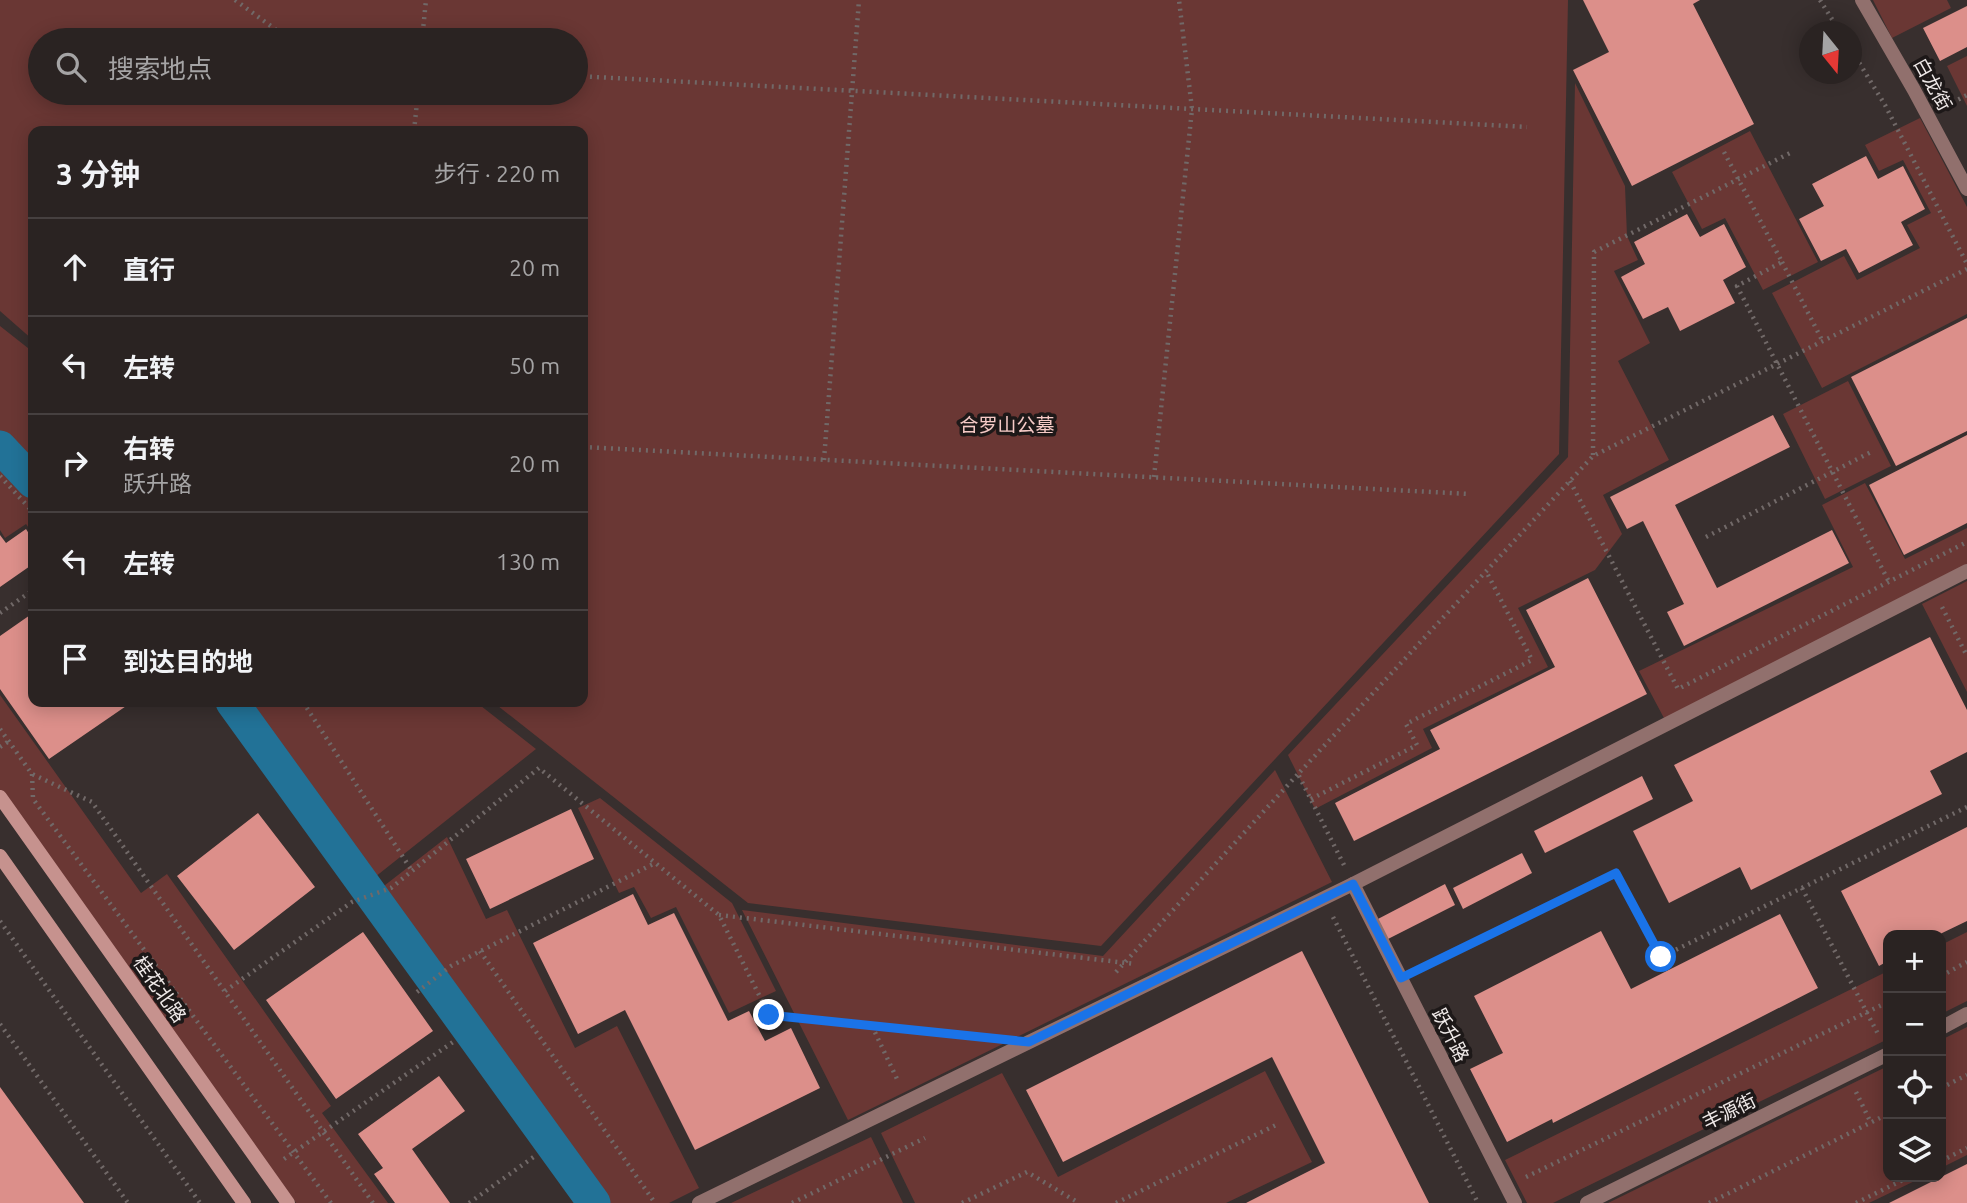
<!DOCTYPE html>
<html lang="zh">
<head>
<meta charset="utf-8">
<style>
	body { margin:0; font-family:Ubuntu,"Noto Sans SC",sans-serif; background:#362f2f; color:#f1f3f6 }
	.controls { position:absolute; right:21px; bottom:21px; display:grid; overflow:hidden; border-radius:14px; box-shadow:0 4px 18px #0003 }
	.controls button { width:63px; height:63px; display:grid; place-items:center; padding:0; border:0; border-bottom:2px solid #464040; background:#2a2322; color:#f1f3f6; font:35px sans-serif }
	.compass { position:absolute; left:1799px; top:21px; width:63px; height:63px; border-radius:50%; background:#2a2322; box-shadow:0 4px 18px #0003; rotate:162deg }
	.stop { position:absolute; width:21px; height:21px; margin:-16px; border:5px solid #1a73e8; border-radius:50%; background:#fff }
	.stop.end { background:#1a73e8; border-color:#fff; box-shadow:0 2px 7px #0008 }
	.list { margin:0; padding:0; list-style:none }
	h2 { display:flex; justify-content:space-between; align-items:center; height:91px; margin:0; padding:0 28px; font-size:30px }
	h2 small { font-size:23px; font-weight:400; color:#a5a4a5 }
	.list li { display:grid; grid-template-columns:46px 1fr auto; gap:21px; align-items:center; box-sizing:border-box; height:98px; padding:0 28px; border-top:2px solid #464040 }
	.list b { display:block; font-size:26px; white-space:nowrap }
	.list p { margin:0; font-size:23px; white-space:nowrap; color:#a5a4a5 }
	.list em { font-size:23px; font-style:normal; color:#a5a4a5 }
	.icon { flex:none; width:38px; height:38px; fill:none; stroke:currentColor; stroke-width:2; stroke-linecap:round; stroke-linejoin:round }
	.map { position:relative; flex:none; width:1967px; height:1203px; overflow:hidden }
	.search { position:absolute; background:#2a2322; box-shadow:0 4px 18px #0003; left:28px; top:28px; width:560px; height:77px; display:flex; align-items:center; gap:18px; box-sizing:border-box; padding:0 24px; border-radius:38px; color:#a5a4a5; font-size:26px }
	.panel { position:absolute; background:#2a2322; box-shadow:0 4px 18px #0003; left:28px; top:126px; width:560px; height:581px; border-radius:14px }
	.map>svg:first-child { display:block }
	.green { fill:#6a3734; fill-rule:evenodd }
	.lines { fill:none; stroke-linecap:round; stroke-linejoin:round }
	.canal { stroke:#227297; stroke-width:33 }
	.building { fill:#dc8f8a }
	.path { stroke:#716968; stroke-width:4.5; stroke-dasharray:2 5; stroke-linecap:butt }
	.lane { stroke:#91706d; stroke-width:14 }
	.street { stroke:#91706d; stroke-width:14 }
	.secondary { stroke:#c6928e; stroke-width:14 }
	.route { stroke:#1a73e8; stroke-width:9 }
	.labels { text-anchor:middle; stroke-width:7; stroke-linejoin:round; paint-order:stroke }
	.street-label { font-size:19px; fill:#f0eae9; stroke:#1d1818 }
	.park-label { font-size:19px; fill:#f5cac6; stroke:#1d1818 }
</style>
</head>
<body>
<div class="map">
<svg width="1967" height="1203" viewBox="0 0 1967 1203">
	<rect width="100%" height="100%" fill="#382f2e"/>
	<path class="green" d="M0,0H1568L1559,454L1101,946L748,903L493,702H583V131H33V340L0,311ZM40,40H576V93H40Z
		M1873,0H1947L1951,8L1892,38Z
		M1967,56V106L1947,66Z
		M1575,83L1625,186L1627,236L1638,260L1614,271L1650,343L1618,361L1669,460L1603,495L1622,534L1595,570L1518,608L1548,667L1423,729L1432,748L1315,809L1288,755L1568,457Z
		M1920,118L1967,207V314L1822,388L1772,293L1844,256L1857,280L1920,248L1907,225L1931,213L1903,160L1879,171L1865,145Z
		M1750,131L1818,262L1763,290L1725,218L1702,229L1672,172Z
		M0,326L33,352V475L0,440Z
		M1848,381L1891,466L1825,499L1783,414Z
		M0,460L33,495V534L26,524L5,538L0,530Z
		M1865,483L1905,559L1967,528V565L1665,720L1639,671L1853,567L1822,505Z
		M1967,581V692L1922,604Z
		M0,695L141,893L167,874L331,1106L322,1113L388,1203H296L0,790Z
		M241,702H476L536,749L370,881Z
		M1275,770L1332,882L848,1120L742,910L1103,956Z
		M600,798L732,903L776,991L729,1013L676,907L651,918L634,887L619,893L578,808Z
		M447,837L486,919L507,910L575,1048L617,1026L699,1188L669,1203H606L380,889Z
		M1967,932V1001L1941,1014V945Z
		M1888,971V1039L1553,1203H1527L1505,1160Z
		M1967,1027V1155L1941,1168V1040Z
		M1888,1066V1177H1923L1869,1203H1608Z
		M1265,1071L1312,1162L1226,1203H915L881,1133L1002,1073L1058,1177Z
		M871,1137L903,1203H731Z"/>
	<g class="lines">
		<path class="canal" d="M0,447L33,482
			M232,702L594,1203"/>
	</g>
	<path class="building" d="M1583,0H1700L1693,4L1754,124L1632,186L1573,70L1609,52Z
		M1967,6V47L1940,61L1923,28Z
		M1866,156L1878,179L1903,166L1925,209L1901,222L1913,245L1859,273L1846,249L1821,261L1799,219L1824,206L1812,184Z
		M1687,214L1700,237L1724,224L1746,267L1723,280L1735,303L1680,331L1668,307L1643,319L1621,277L1645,264L1634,242Z
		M1967,318V431L1896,466L1851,377Z
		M1773,415L1790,447L1675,505L1717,588L1832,530L1849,563L1684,646L1667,612L1684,604L1643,521L1627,529L1610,497Z
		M1967,435V523L1904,555L1869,485Z
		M26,529L33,540V564L0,587V535L6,543Z
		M1588,578L1647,694L1354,841L1335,803L1440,749L1430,730L1555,667L1526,610Z
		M33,613V702H132L49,759L0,689V636Z
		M1930,637L1967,710V752L1930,771L1942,794L1751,890L1740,867L1669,903L1633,831L1693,801L1674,765Z
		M1642,776L1653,799L1545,853L1534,831Z
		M571,809L594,859L490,909L466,859Z
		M258,813L315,887L234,950L177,876Z
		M1967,827V921L1938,935H1888V961L1879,966L1841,891Z
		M1522,853L1532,873L1463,909L1453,888Z
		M1445,884L1455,905L1386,940L1376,920Z
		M633,894L648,925L674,913L728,1021L749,1011L765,1041L791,1028L820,1088L695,1150L625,1010L578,1034L533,943Z
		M1780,914L1818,988L1553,1123L1552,1119L1507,1142L1470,1069L1503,1053L1474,996L1601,931L1631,989Z
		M363,932L433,1031L336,1099L266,1000Z
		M1302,951L1429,1203H1246L1325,1163L1272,1057L1063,1162L1026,1090Z
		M439,1076L465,1111L412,1149L450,1203H395L374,1174L383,1168L358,1134Z
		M0,1087L84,1203H0Z
		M1967,1164V1203H1889Z"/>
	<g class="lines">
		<path class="path" d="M235,0L286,37L301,40
			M1820,0L1840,32
			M422,40L426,0
			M1852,51L1885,105L1967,264
			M576,76L1527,127
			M1946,106L1967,95
			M414,131L418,93
			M1724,152L1782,262L1737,286L1889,582
			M1782,262L1823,342
			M583,447L1469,494
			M1593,455L1594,252L1790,153
			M824,460L859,0
			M0,476L33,512
			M1154,477L1192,109L1179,0
			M1570,481L1678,689L1967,542
			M1706,537L1871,452
			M1942,607L1967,656
			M0,613L33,590
			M303,702L412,871
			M0,729L32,774L92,802L373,1203
			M0,747L9,741
			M32,774L33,799L331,1203
			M1311,799L1417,745L1406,724L1532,660L1486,571
			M1344,865L1298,774L1593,456L1967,269
			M1802,888L1878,1034
			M719,915L1135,964
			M1333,917L1478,1203
			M0,921L200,1203
			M480,951L655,1203
			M1421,968L1616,873L1661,957L1967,807
			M1116,972L1298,774
			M1941,976L1967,962
			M225,991L352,902L391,888L539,768L719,915L769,1015L985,1037
			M417,992L451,966L655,863
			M0,1024L128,1203
			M872,1026L898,1081
			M1941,1088L1967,1075
			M1856,1092L1871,1123
			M284,1159L453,1042
			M1941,1161L1967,1148
			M1526,1177L1888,1002
			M469,1203L535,1156
			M792,1203L925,1138
			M962,1203L1027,1172L1079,1203
			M1116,1203L1278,1124
			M1709,1203L1888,1114
			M1856,1203L1909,1177"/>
		<path class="lane" d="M1862,0L1914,90L1967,189
			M1353,884L1515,1203
			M1941,1028L1967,1014
			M1587,1203L1888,1054"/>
		<path class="street" d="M699,1203L1353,884L1967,571"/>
		<path class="secondary" d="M0,797L288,1203
			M0,856L244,1203"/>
	</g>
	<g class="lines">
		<path class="route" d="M769,1015L1029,1042L1353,884L1401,978L1616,873L1661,957"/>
	</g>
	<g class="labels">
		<g class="street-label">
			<text transform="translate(1933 84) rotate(61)" y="7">白龙街</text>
			<text transform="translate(160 989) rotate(55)" y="7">桂花北路</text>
			<text transform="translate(1451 1035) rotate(63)" y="7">跃升路</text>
			<text transform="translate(1729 1111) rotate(-26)" y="7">丰源街</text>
		</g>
		<g class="park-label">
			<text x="1007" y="432">合罗山公墓</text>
		</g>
	</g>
</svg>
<div class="controls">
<button>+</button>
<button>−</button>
<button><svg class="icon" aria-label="locate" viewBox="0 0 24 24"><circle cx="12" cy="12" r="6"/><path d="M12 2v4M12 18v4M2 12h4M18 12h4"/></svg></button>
<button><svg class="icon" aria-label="layers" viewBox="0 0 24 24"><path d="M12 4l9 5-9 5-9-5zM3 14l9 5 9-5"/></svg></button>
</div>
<svg class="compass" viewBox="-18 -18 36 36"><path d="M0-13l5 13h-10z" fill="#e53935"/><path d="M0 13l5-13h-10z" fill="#a5a4a5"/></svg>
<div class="stop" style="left:1661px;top:957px"></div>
<div class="stop end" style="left:769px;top:1015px"></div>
<div class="search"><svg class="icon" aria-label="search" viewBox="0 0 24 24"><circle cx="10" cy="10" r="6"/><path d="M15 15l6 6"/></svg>搜索地点</div>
<section class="panel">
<h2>3 分钟<small>步行 · 220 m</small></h2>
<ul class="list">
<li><svg class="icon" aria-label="ahead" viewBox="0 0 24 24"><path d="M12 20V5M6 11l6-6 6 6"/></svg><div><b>直行</b></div><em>20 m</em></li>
<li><svg class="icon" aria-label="left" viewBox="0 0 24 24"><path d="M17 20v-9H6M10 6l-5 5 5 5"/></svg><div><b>左转</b></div><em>50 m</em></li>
<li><svg class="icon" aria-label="right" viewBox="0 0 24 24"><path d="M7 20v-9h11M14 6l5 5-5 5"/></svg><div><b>右转</b><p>跃升路</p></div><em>20 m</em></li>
<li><svg class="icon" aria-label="left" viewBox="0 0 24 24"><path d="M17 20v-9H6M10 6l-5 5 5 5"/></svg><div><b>左转</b></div><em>130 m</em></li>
<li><svg class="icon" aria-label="arrive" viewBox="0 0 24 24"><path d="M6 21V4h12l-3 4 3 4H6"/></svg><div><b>到达目的地</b></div></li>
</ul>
</section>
</div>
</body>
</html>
